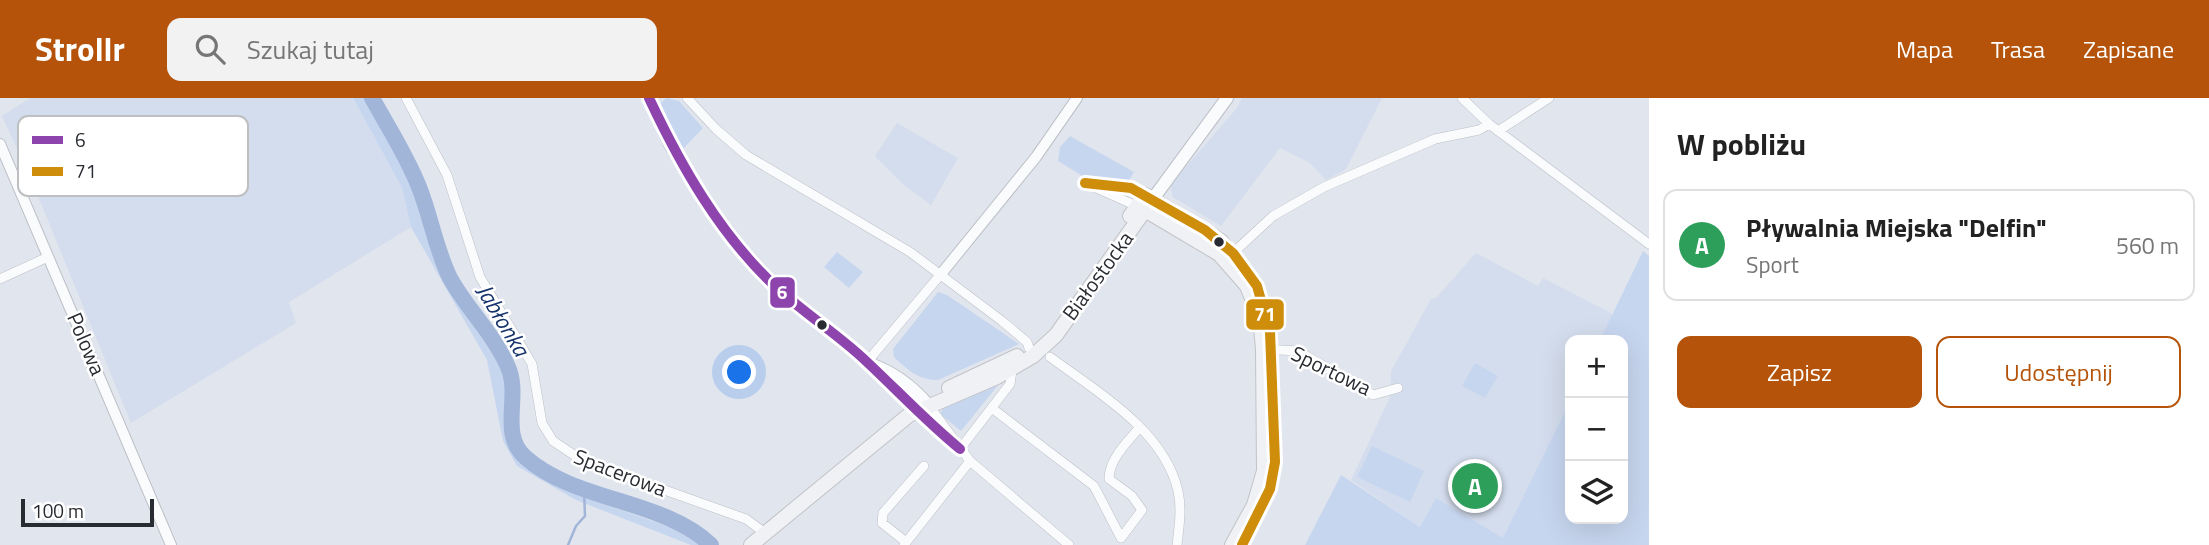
<!DOCTYPE html>
<html lang="pl">
<head>
<meta charset="utf-8">
<style>
	body { margin:0; font-family:"Titillium Web",sans-serif; background:#f2f2f2; color:#222 }
	.controls { position:absolute; right:21px; bottom:21px; display:grid; overflow:hidden; border-radius:14px; box-shadow:0 7px 28px #0002 }
	.controls button { width:63px; height:63px; display:grid; place-items:center; padding:0; border:0; border-bottom:2px solid #e0e0e0; background:#fff; color:#222; font:35px sans-serif }
	.scale { position:absolute; left:21px; bottom:18px; width:133px; box-sizing:border-box; padding-left:7px; border:4px solid #282b31; border-top:0; font-size:19px; line-height:24px; white-space:nowrap; color:#282b31; -webkit-text-stroke:5px #fff; paint-order:stroke }
	.you { position:absolute; left:740px; top:275px; width:24px; height:24px; margin:-18px; border:5px solid #fff; border-radius:50%; background:#1a73e8; box-shadow:0 0 0 10px #1a73e833 }
	.badge { display:grid; place-items:center; width:46px; height:46px; border-radius:50%; background:#b45309; color:#fff; font-size:23px; font-weight:700 }
	.pin { position:absolute; translate:-50% -50%; border:4px solid #fff; box-shadow:0 2px 7px #0006 }
	.list { margin:0; padding:0; list-style:none }
	h2 { display:flex; justify-content:space-between; align-items:center; height:91px; margin:0; padding:0 28px; font-size:30px }
	h2 small { font-size:23px; font-weight:400; color:#767676 }
	.list li { display:grid; grid-template-columns:46px 1fr auto; gap:21px; align-items:center; box-sizing:border-box; height:112px; margin:0 14px 14px; padding:0 14px; border:2px solid #e0e0e0; border-radius:14px }
	.list b { display:block; font-size:26px; white-space:nowrap }
	.list p { margin:0; font-size:23px; white-space:nowrap; color:#767676 }
	.list em { font-size:23px; font-style:normal; color:#767676 }
	.actions { display:flex; gap:14px; padding:21px 28px }
	.actions a { flex:1; padding:16px 0; border:2px solid #b45309; border-radius:14px; text-align:center; font-size:24px; color:#b45309 }
	.actions .main { background:#b45309; color:#fff }
	.icon { flex:none; width:38px; height:38px; fill:none; stroke:currentColor; stroke-width:2; stroke-linecap:round; stroke-linejoin:round }
	.map { position:relative; flex:none; width:1649px; height:447px; overflow:hidden }
	header { display:flex; align-items:center; gap:42px; box-sizing:border-box; height:98px; padding:0 35px; background:#b45309; color:#fff }
	header strong { font-size:33px }
	nav { display:flex; gap:38px; margin-inline-start:auto; font-size:24px }
	.search { width:490px; height:63px; background:#f2f2f2; display:flex; align-items:center; gap:18px; box-sizing:border-box; padding:0 24px; border-radius:14px; color:#767676; font-size:26px }
	main { display:flex }
	aside { flex:1; background:#fff }
	.map>svg:first-child { display:block }
	.built { fill:#d4dded }
	.green { fill:#c7d6ef }
	.lines { fill:none; stroke-linecap:round; stroke-linejoin:round }
	.stream { stroke:#a1b5d8; stroke-width:2.5 }
	.river { stroke:#a1b5d8; stroke-width:16 }
	.minor-casing { stroke:#bcbfc6; stroke-width:10 }
	.tertiary-casing { stroke:#bcbfc6; stroke-width:12 }
	.secondary-casing { stroke:#bcbfc6; stroke-width:14 }
	.primary-casing { stroke:#c2c3c7; stroke-width:16 }
	.minor { stroke:#fafbfc; stroke-width:9 }
	.tertiary { stroke:#fafbfc; stroke-width:10 }
	.secondary { stroke:#fafbfc; stroke-width:12 }
	.primary { stroke:#eff1f5; stroke-width:14 }
	.bus-1-casing { stroke:#fff; stroke-width:16 }
	.bus-2-casing { stroke:#fff; stroke-width:16 }
	.bus-1 { stroke:#8e44ad; stroke-width:10 }
	.bus-2 { stroke:#ce8d0a; stroke-width:10 }
	.bus-dot { fill:#282b31; stroke:#fff; stroke-width:2.5 }
	.labels { text-anchor:middle; stroke-width:5; stroke-linejoin:round; paint-order:stroke }
	.street-label { font-size:21px; fill:#282b31; stroke:#fff }
	.water-label { font-size:23px; font-style:italic; fill:#17346c; stroke:#fff }
	.key { fill:#fff; stroke:#bebfc1; stroke-width:2 }
	.key-label { font-size:19px; fill:#282b31 }
	.line-badge { stroke:#fff; stroke-width:2.5 }
	.badge-label { font-size:19px; text-anchor:middle; font-weight:bold; fill:#fff }
</style>
</head>
<body>
<header>
<strong>Strollr</strong>
<div class="search"><svg class="icon" aria-label="search" viewBox="0 0 24 24"><circle cx="10" cy="10" r="6"/><path d="M15 15l6 6"/></svg>Szukaj tutaj</div>
<nav><a>Mapa</a><a>Trasa</a><a>Zapisane</a></nav>
</header>
<main>
<div class="map">
<svg width="1649" height="447" viewBox="0 0 1649 447">
	<rect width="100%" height="100%" fill="#e1e5ee"/>
	<path class="built" d="M30,0H353L402,90L411,129L289,204L296,225L131,325L31,81L2,18Z
		M1242,0H1382L1346,71L1326,82L1310,65L1280,50L1221,128L1173,99L1170,87L1237,10Z
		M897,25L958,60L931,107L904,87L875,58Z
		M1476,155L1538,188L1543,180L1613,216L1600,242H1570V304L1503,441L1436,400L1420,429L1351,382L1390,299L1391,273L1431,201L1436,200Z"/>
	<path class="green" d="M353,0H368C385,33 406,65 419,100C429,127 432,154 446,180C462,210 485,236 500,266C515,296 494,338 523,361C570,400 636,416 693,437L705,447H691L576,402L517,368L503,343L487,262L411,129L402,90Z
		M666,0L679,3L703,30L682,52L662,9L661,5Z
		M1070,38L1134,74L1128,84L1089,82L1058,63L1060,49Z
		M1643,153L1649,158V447H1305L1341,377L1420,429L1436,400L1503,440L1570,303V421H1623V242H1600Z
		M837,154L863,174L849,190L824,169Z
		M938,194L947,197L1019,246L938,282C918,282 908,272 894,259L893,251Z
		M1475,265L1498,278L1485,300L1462,288Z
		M999,286L961,333L940,316L944,309Z
		M1372,348L1424,373L1410,404L1357,379Z"/>
	<g class="lines">
		<path class="stream" d="M568,447L576,428L585,418L584,392"/>
		<path class="river" d="M372,0C388,29 407,58 419,89C431,119 436,152 450,180C467,211 494,236 508,269C521,298 499,336 525,359C575,404 663,401 711,447"/>
		<defs>
			<path id="minor" d="M406,0L447,77L480,179L532,266L542,325L553,343L583,363L746,421L765,435
				M687,0L716,31L746,57L910,154L1002,223L1027,244L1029,250
				M1462,0L1489,26L1649,146
				M1498,33L1549,0
				M1085,85L1141,110
				M1097,85L1123,88L1145,97
				M1233,155L1273,118L1324,89L1435,41L1479,32L1489,26
				M0,181L48,159
				M1263,251L1298,253L1373,297L1398,290
				M1050,259C1097,294 1164,332 1178,393C1182,411 1179,429 1177,447
				M867,264L941,176
				M929,308L970,363L1069,447
				M993,311L1094,388L1121,440L1142,412L1132,398L1109,381C1109,361 1127,345 1139,330
				M917,313L956,348
				M960,351L1010,286L1012,272
				M906,444L882,425L883,415L924,368
				M904,447L970,363"/>
			<path id="tertiary" d="M0,46L171,447
				M941,176L1036,59L1077,0"/>
			<path id="secondary" d="M649,0L671,48L715,117L741,151L775,188L867,264L917,313
				M1147,109L1227,0
				M870,266C893,274 913,289 929,308"/>
			<path id="primary" d="M1130,118L1145,97L1152,101L1221,143L1257,188
				M949,290L1017,258
				M751,447L909,317L997,279L1033,258L1056,237L1145,112L1219,156L1247,188L1260,220L1263,251L1264,373L1254,407L1232,447"/>
		</defs>
		<use href="#minor" class="minor-casing"/>
		<use href="#tertiary" class="tertiary-casing"/>
		<use href="#secondary" class="secondary-casing"/>
		<use href="#primary" class="primary-casing"/>
		<use href="#minor" class="minor"/>
		<use href="#tertiary" class="tertiary"/>
		<use href="#secondary" class="secondary"/>
		<use href="#primary" class="primary"/>
		<defs>
			<path id="bus-1" d="M649,0C681,68 720,137 776,189C805,216 839,237 867,264C898,293 927,324 960,351"/>
			<path id="bus-2" d="M1085,85L1131,90L1205,132L1233,155L1257,188L1270,234L1275,364L1270,391L1242,447"/>
		</defs>
		<use href="#bus-1" class="bus-1-casing"/>
		<use href="#bus-2" class="bus-2-casing"/>
		<use href="#bus-1" class="bus-1"/>
		<use href="#bus-2" class="bus-2"/>
	</g>
	<g class="bus-dot">
		<circle cx="1219" cy="144" r="6"/>
		<circle cx="822" cy="227" r="6"/>
	</g>
	<g class="labels">
		<g class="street-label">
			<text transform="translate(1098 178) rotate(-54)" y="7">Białostocka</text>
			<text transform="translate(86 246) rotate(67)" y="7">Polowa</text>
			<text transform="translate(1331 273) rotate(26)" y="7">Sportowa</text>
			<text transform="translate(620 375) rotate(21)" y="7">Spacerowa</text>
		</g>
		<g class="water-label">
			<text transform="translate(503 222) rotate(59)" y="8">Jabłonka</text>
		</g>
	</g>
	<rect x="18" y="18" width="230" height="80" rx="10" class="key"/>
	<rect x="32" y="38" width="31" height="8" fill="#8e44ad"/>
	<rect x="32" y="69" width="31" height="9" fill="#ce8d0a"/>
	<g class="key-label">
		<text x="75" y="49">6</text>
		<text x="75" y="80">71</text>
	</g>
	<g class="line-badge">
		<rect x="769" y="178" width="27" height="33" rx="7" fill="#8e44ad"/>
		<rect x="1245" y="200" width="40" height="33" rx="7" fill="#ce8d0a"/>
	</g>
	<g class="badge-label">
		<text x="782" y="201">6</text>
		<text x="1265" y="223">71</text>
	</g>
</svg>
<div class="controls">
<button>+</button>
<button>−</button>
<button><svg class="icon" aria-label="layers" viewBox="0 0 24 24"><path d="M12 4l9 5-9 5-9-5zM3 14l9 5 9-5"/></svg></button>
</div>
<div class="scale">100 m</div>
<div class="you"></div>
<div class="pin badge" style="left:1475px;top:388px;background:#2e9e5b">A</div>
</div>
<aside>
<h2>W pobliżu<small></small></h2>
<ul class="list">
<li><span class="badge" style="background:#2e9e5b">A</span><div><b>Pływalnia Miejska &quot;Delfin&quot;</b><p>Sport</p></div><em>560 m</em></li>
</ul>
<div class="actions"><a class="main">Zapisz</a><a>Udostępnij</a></div>
</aside>
</main>
</body>
</html>
